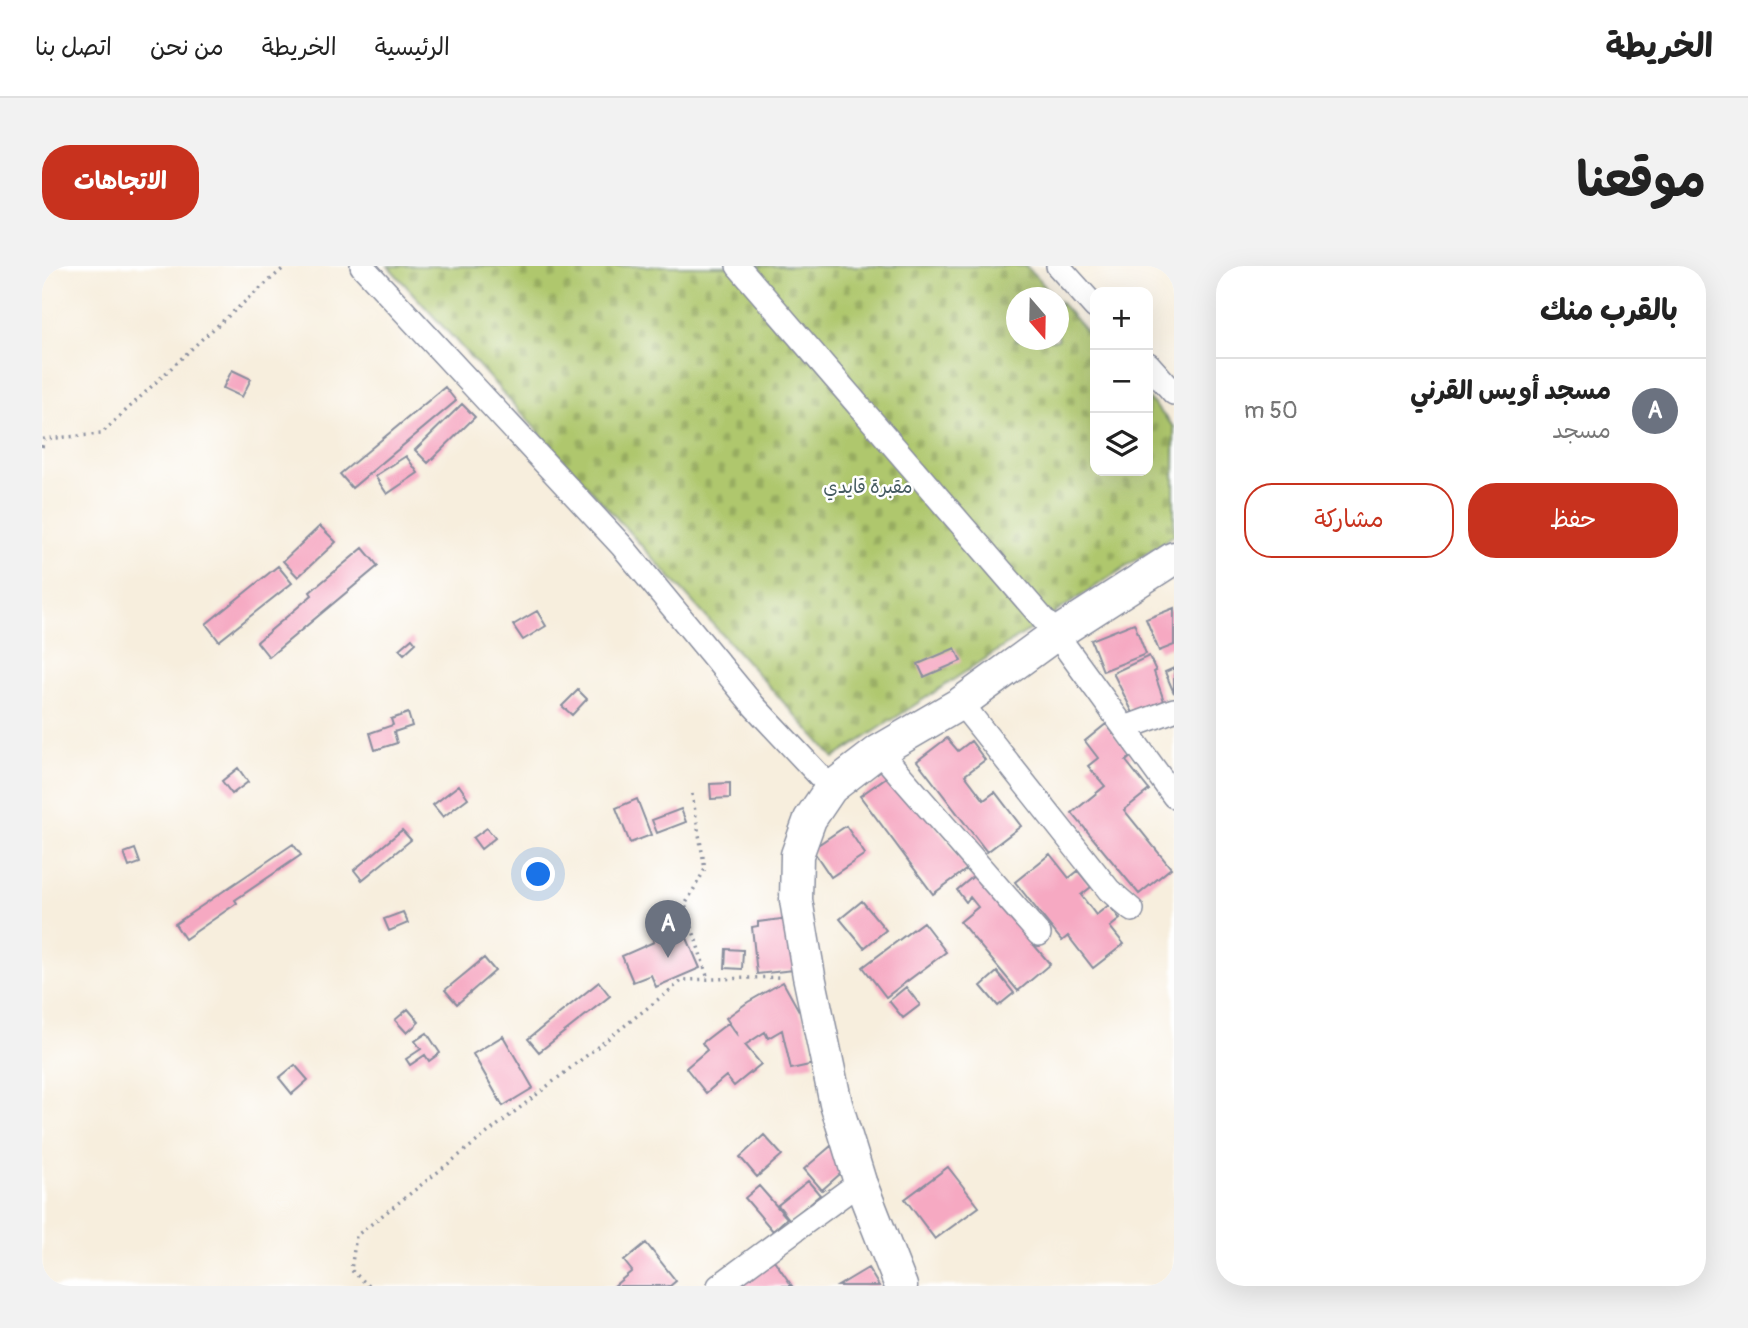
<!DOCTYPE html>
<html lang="ar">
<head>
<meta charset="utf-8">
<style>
	body { margin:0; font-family:Pangolin,"Playpen Sans Arabic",sans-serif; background:#f2f2f2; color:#222; direction:rtl }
	.controls { position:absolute; right:21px; top:21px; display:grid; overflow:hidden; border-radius:14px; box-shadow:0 7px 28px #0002 }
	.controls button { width:63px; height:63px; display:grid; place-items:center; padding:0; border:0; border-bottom:2px solid #e0e0e0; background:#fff; color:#222; font:35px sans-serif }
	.compass { position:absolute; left:964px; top:21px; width:63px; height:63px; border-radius:50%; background:#fff; box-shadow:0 7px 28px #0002; rotate:160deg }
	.you { position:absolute; left:497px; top:609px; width:24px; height:24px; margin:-18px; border:5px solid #fff; border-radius:50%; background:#1a73e8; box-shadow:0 0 0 10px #1a73e833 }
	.badge { display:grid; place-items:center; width:46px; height:46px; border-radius:50%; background:#c8321e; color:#fff; font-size:23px; font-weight:700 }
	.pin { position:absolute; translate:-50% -58px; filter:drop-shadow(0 2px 4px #0008) }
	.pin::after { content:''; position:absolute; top:37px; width:24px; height:21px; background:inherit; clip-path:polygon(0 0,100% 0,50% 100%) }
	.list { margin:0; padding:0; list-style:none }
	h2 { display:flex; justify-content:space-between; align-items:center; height:91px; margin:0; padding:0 28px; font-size:30px }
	h2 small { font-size:23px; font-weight:400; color:#767676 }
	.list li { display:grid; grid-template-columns:46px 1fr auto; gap:21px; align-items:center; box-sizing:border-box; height:105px; padding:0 28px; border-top:2px solid #e0e0e0 }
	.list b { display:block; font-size:26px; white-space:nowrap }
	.list p { margin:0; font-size:23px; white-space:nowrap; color:#767676 }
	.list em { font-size:23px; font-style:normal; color:#767676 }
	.actions { display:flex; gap:14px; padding:21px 28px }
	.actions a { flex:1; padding:16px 0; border:2px solid #c8321e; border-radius:28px; text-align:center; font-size:24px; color:#c8321e }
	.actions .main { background:#c8321e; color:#fff }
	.icon { flex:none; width:38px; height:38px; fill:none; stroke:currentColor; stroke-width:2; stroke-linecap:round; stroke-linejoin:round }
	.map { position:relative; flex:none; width:1132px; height:1020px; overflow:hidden; direction:ltr; border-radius:28px }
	header { display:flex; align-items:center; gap:42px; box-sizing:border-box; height:98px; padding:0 35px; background:#fff; border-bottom:2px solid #e0e0e0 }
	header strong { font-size:33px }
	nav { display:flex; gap:38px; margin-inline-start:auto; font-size:24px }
	.intro { display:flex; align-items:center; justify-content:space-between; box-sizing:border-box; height:168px; padding:0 42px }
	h1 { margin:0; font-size:49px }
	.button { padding:18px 32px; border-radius:28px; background:#c8321e; color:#fff; font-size:24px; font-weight:700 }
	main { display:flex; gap:42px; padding:0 42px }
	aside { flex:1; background:#fff; border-radius:28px; box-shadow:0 7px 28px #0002 }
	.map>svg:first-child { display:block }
	.cemetery { fill:url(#cemetery-stones); stroke:#657b66; stroke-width:2 }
	.building { fill:#f6a9c2 }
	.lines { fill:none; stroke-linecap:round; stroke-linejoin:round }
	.street-casing { stroke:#898e9e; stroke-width:26 }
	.secondary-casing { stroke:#898e9e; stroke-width:35 }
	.path { stroke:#898e9e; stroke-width:3.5; stroke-dasharray:2 5; stroke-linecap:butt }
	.street { stroke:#fff; stroke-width:23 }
	.secondary { stroke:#fff; stroke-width:32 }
	.labels { text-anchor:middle; stroke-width:5; stroke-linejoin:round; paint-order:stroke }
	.park-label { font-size:19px; fill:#475d62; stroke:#fff }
</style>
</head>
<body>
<header>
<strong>الخريطة</strong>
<nav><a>الرئيسية</a><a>الخريطة</a><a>من نحن</a><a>اتصل بنا</a></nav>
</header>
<div class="intro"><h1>موقعنا</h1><a class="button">الاتجاهات</a></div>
<main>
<aside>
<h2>بالقرب منك<small></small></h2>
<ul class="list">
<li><span class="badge" style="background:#6b7280">A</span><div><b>مسجد أويس القرني</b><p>مسجد</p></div><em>50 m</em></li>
</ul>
<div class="actions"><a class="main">حفظ</a><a>مشاركة</a></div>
</aside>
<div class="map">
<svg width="1132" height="1020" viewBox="0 0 1132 1020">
	<defs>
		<pattern id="cemetery-stones" width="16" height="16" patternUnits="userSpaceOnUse" patternTransform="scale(1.75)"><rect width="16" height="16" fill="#afc76d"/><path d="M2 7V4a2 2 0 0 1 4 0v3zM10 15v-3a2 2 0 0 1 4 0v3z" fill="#96ab61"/></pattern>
	</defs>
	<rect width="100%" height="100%" fill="#fff"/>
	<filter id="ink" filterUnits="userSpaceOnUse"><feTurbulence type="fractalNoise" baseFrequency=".0143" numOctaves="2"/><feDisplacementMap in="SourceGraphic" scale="14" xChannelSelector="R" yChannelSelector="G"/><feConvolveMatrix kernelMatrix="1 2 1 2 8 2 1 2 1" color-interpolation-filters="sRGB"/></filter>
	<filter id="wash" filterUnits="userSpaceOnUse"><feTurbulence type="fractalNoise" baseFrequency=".00686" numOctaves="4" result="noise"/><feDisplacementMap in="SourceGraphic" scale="28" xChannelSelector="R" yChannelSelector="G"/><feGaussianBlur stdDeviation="1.57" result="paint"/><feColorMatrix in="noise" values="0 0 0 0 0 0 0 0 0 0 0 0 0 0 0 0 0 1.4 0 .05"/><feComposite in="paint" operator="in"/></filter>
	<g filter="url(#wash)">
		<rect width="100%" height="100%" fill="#f7eedd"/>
		<path class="cemetery" d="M346,0H984L1013,31L974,32V74H1016L1017,35L1053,75V205H1106V132L1132,161V269L792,492Z"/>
		<g id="blocks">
			<path class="building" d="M190,104L209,113L200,131L181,122Z
				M403,121L414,135L310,222L298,208Z
				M420,138L433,151L386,197L373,184Z
				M364,190L376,207L345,228L333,210Z
				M278,260L294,276L256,311L241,295Z
				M321,282L336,300L227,391L215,376L270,329L268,326Z
				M236,300L250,317L177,375L164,358Z
				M1132,342V379L1117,385L1104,353Z
				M495,345L504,360L481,374L471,359Z
				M1092,357L1104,388L1061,405L1049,374Z
				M370,372L374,377L362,388L357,383Z
				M913,382L919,395L882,411L876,398Z
				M1107,390L1114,405L1112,406L1122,435L1091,447L1071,407Z
				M1132,402V427L1123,406Z
				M536,424L545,433L530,449L520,440Z
				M366,447L370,460L352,466L355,477L333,484L328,467L351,459L349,453Z
				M1064,458L1090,490L1084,495L1107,524L1082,544L1129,602L1097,628L1030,547L1063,520L1046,500L1056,492L1043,475Z
				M905,472L916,485L929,475L943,494L923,509L942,534L953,526L979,560L945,586L875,495Z
				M196,502L206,516L190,528L180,515Z
				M853,505L925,603L891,628L818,530Z
				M688,517V532L669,533L668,518Z
				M417,519L426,532L401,551L391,539Z
				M595,533L609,569L588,577L574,542Z
				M639,543L644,556L615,567L610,554Z
				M804,560L823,588L789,611L770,583Z
				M445,562L453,572L439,583L431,572Z
				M360,564L369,574L320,614L312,604Z
				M251,578L259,589L193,634L195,637L143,673L133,658Z
				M93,583L98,597L87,601L82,587Z
				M1008,588L1027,612L1036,605L1049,621L1039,629L1054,649L1067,639L1078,653L1068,661L1082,678L1051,702L1026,670L1020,675L973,616Z
				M933,609L1008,698L976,725L918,656L936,641L928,631L924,636L915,624Z
				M820,635L844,664L822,682L798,653Z
				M361,646L366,657L347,665L342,653Z
				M635,649L658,702L614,721L609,709L591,716L580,690L612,676L606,662Z
				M755,651L761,703L715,708L710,661L716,660V656Z
				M881,656L904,686L844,731L821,701Z
				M684,683L701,684L700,703L683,702Z
				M442,692L453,705L415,738L403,724Z
				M955,706L972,727L956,740L939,720Z
				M557,716L568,730L497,786L486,773Z
				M741,716L761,752L772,798L749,803L740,764L726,772L723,766L703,779L719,798L692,820L684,810L664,827L644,802L665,784L660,777L686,757L696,770L684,752L706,736Z
				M864,721L878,739L861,752L847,735Z
				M366,743L377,756L365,767L353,754Z
				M385,767L398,787L387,795L383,789L368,799L364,793L379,783L373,775Z
				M461,770L491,822L461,840L431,788Z
				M253,799L266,814L250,828L237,812Z
				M722,869L740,889L715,911L698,891Z
				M789,880L807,900L780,924L762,903Z
				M906,901L937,941L893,973L863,933Z
				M766,915L778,929L748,954L736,939Z
				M717,920L745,952L731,965L703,932Z
				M604,977L634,1015L628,1020H572L590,1005L582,995Z
				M732,994L750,1020H703L701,1016Z
				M826,1002L837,1020H796Z"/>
		</g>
	</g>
	<g filter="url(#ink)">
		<use href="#blocks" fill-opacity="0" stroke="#898e9e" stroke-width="2"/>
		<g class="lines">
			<defs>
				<path id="street" d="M320,0L580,280L712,440L789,522
					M696,0L1014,368L1132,530
					M1016,0L1053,41
					M1106,98L1132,127
					M919,437L1067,624L1090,644
					M1083,462L1132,444
					M837,485L997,668
					M677,1020L818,916"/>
				<path id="secondary" d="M859,1020L818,916L794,838L767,710L754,634L755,589L768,553L789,522L837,485L919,437L1014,368L1132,292"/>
			</defs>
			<use href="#street" class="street-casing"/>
			<use href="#secondary" class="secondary-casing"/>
			<path class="path" d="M0,181L2,173L59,168L160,73L244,0
				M650,528L663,603L643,639L666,713
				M327,1020L309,1004L314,970L641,714L740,711"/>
			<use href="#street" class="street"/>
			<use href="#secondary" class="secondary"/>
		</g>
	</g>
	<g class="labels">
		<g class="park-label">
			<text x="826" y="227">مقبرة قايدي</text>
		</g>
	</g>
</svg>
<div class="controls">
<button>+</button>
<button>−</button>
<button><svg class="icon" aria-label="layers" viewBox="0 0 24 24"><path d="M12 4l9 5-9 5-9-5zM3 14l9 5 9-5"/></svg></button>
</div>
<svg class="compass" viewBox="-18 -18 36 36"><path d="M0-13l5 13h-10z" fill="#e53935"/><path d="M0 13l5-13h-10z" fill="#767676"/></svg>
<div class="you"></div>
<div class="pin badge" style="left:626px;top:692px;background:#6b7280">A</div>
</div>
</main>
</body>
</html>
